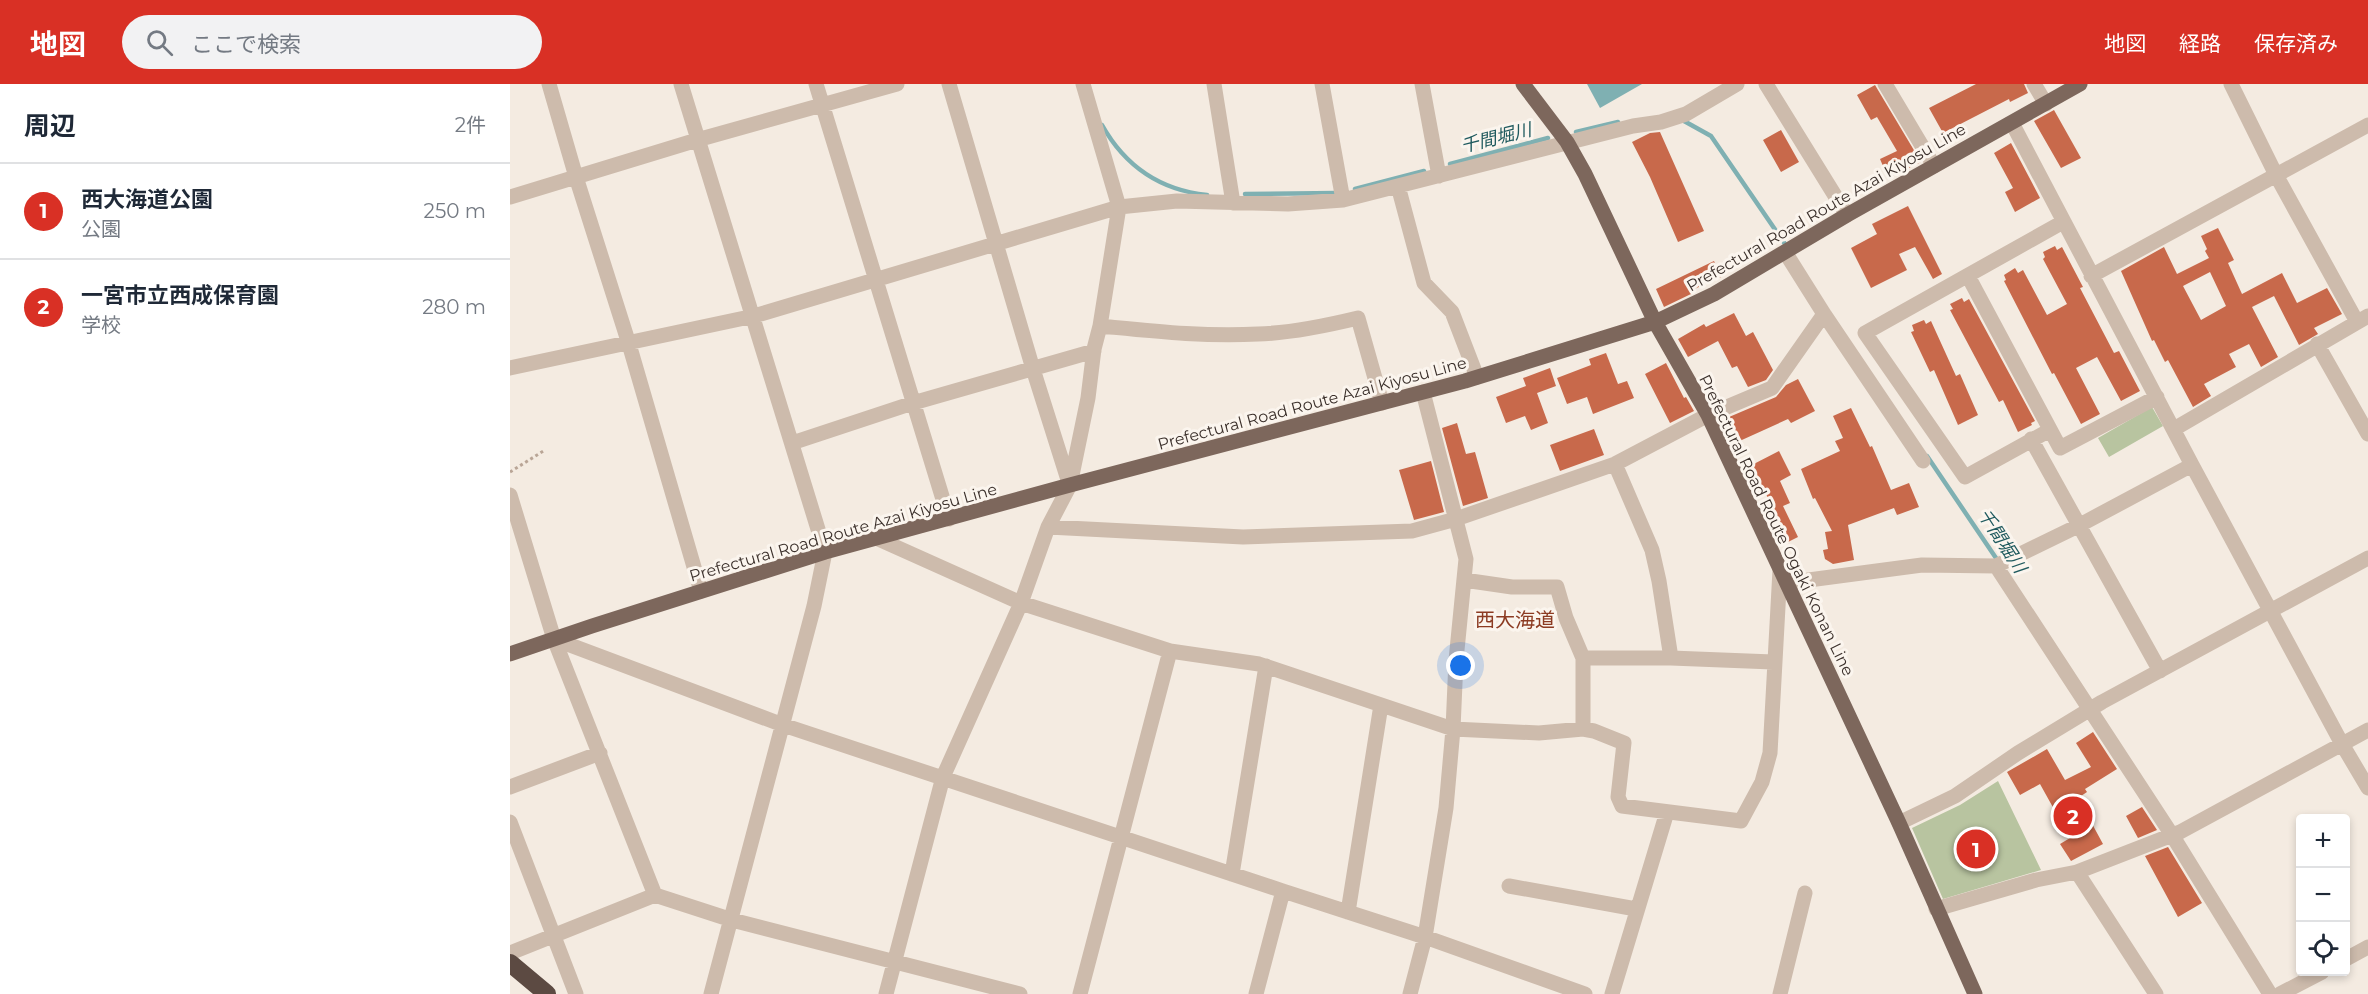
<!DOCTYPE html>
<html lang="ja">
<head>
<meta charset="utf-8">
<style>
	body { margin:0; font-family:Montserrat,"Noto Sans JP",sans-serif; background:#f2f2f3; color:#1f2937 }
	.controls { position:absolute; right:18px; bottom:18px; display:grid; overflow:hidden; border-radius:6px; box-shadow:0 3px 9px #0003 }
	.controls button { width:54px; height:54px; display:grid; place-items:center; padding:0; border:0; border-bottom:2px solid #e0e1e3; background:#fff; color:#1f2937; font:30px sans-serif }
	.you { position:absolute; left:951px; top:582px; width:21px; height:21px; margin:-15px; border:4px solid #fff; border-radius:50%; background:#1a73e8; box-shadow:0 0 0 9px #1a73e833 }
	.badge { display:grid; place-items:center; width:39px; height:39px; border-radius:50%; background:#d93025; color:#fff; font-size:20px; font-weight:700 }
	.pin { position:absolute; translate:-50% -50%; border:3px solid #fff; box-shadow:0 2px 6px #0006 }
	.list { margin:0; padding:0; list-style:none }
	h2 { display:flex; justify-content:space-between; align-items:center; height:78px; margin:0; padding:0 24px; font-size:26px }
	h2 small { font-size:20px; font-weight:400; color:#747a83 }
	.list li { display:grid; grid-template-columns:39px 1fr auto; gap:18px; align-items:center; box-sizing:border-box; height:96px; padding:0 24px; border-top:2px solid #e0e1e3 }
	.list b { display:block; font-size:22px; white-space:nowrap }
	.list p { margin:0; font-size:20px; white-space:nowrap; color:#747a83 }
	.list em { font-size:20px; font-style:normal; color:#747a83 }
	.icon { flex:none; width:33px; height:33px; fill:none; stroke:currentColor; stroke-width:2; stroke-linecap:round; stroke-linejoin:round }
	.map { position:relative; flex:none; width:1858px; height:910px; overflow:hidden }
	header { display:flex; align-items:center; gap:36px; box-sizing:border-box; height:84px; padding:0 30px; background:#d93025; color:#fff }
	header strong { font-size:28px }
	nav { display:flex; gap:33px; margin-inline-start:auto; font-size:21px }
	.search { width:420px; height:54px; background:#f2f2f3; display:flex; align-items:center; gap:15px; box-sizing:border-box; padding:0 21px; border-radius:33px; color:#747a83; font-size:22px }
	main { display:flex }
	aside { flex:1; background:#fff }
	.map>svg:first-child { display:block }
	.green { fill:#b8c4a0 }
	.water { fill:#7fb0b2 }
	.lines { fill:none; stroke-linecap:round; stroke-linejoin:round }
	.stream { stroke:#7fb0b2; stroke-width:4.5 }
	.building { fill:#c8694b; fill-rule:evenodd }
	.path { stroke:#b9a596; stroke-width:3; stroke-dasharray:3 3; stroke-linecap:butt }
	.minor { stroke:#cdbbac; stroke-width:15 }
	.major { stroke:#7d675c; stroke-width:15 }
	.highway { stroke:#5c4a42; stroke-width:18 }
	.labels { text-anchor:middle; stroke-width:6; stroke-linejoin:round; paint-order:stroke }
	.street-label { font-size:16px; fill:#3b302b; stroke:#fbf5ee }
	.water-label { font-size:18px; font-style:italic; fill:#1f5a5e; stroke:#fbf5ee }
	.quarter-label { font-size:20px; fill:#8c3b22; stroke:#fbf5ee }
</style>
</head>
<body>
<header>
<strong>地図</strong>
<div class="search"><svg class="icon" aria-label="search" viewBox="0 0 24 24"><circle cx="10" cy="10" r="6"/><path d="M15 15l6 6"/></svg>ここで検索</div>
<nav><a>地図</a><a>経路</a><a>保存済み</a></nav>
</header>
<main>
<aside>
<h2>周辺<small>2件</small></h2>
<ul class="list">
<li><span class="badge">1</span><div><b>西大海道公園</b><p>公園</p></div><em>250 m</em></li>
<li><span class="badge">2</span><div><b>一宮市立西成保育園</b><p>学校</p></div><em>280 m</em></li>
</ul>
</aside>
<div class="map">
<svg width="1858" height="910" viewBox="0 0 1858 910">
	<rect width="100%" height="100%" fill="#f4ebe1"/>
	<path class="green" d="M1642,323L1653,342L1599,373L1588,354Z
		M1488,697L1531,786L1433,815L1402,744L1450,721Z"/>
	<path class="water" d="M1077,0H1132L1090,24Z"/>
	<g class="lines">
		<path class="stream" d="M1174,37L1201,52L1277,163
			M592,41C615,82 650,106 697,111
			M1066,48L1108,38
			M940,80L1038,54
			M845,105L914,87
			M735,110L828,109
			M1417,372L1488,477"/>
	</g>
	<path class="building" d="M1466,0H1514L1518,9L1500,18L1499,15L1433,49L1419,24Z
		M1365,1L1411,78L1378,94L1370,75L1387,67L1367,33L1361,36L1347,11Z
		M1544,26L1571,74L1551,84L1524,37Z
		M1271,46L1289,78L1271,88L1253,56Z
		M1150,48L1194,147L1168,158L1140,93L1122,58L1140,49Z
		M1501,59L1530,114L1505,128L1495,108L1503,104L1484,69Z
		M1398,122L1432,190L1423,195L1405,163L1389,170L1397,186L1361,204L1341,164L1367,150L1362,140Z
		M1708,144L1724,176L1718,179L1732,210L1772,189L1787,219L1817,204L1832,230L1804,244L1808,250L1789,261L1764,212L1742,223L1768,273L1751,283L1739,260L1719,270L1726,283L1694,300L1701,312L1683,323L1658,276L1655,278L1644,256L1642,257L1611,187L1654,163L1667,190L1699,174L1695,167L1697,165L1691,152ZM1700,188L1716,222L1691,236L1673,202Z
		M1545,162L1547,166L1552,163L1573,203L1570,204L1604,269L1609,267L1630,307L1611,317L1587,273L1566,284L1590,330L1571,340L1544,289L1542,290L1494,197L1496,196L1494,191L1505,184L1508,189L1513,186L1537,231L1557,220L1533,175L1535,173L1533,168Z
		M1204,177L1211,193L1180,207L1181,210L1154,223L1146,205Z
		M1452,214L1454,218L1459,215L1525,337L1521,339L1522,341L1508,348L1493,316L1489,318L1440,226L1443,225L1440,220Z
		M1224,229L1236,252L1243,248L1263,286L1256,296L1238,303L1227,282L1222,284L1208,257L1178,273L1168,255L1194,240L1196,243Z
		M1414,236L1416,240L1421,237L1446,292L1450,290L1468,331L1448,341L1424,286L1420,288L1401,248L1404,247L1402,241Z
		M1096,269L1108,300L1117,297L1124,314L1083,330L1077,313L1057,320L1047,294L1081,281L1079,275Z
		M1156,279L1174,314L1176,313L1184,327L1160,339L1135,290Z
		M1040,284L1046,302L1027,309L1038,339L1021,346L1015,332L996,339L986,313L1016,302L1013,294Z
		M1288,295L1305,327L1281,339L1278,335L1223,360L1212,336L1266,313L1276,301Z
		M1203,300L1210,315L1202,319L1194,304Z
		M1341,324L1360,363L1362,362L1381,406L1399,399L1409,423L1387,431L1384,424L1338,441L1344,476L1323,480L1315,475L1313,466L1318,465L1315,448L1322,447L1305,414L1303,415L1291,385L1330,367L1325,357L1333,354L1323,332Z
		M947,339L956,370L965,368L978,414L953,422L932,344Z
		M1084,345L1094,371L1050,387L1040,361Z
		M1269,367L1281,391L1270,397L1280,419L1273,422L1288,453L1270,462L1260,440L1267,436L1254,405L1248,409L1236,384Z
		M921,377L934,428L904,436L889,386Z
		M1583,648L1607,685L1575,705L1577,708L1568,714L1593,760L1561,777L1550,760L1560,754L1530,700L1510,711L1497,688L1537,665L1555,696L1581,683L1566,659Z
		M1632,723L1647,746L1628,754L1616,732Z
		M1658,763L1692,819L1668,833L1635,772Z"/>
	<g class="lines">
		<path class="path" d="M0,388L35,366"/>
		<path class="minor" d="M39,0L66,93L119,260L191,507
			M171,0L315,468L304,522L201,910
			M306,0L439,435
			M439,0L523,285L559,399
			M704,0L723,119
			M812,0L833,116
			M912,0L929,92
			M1256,0L1337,131
			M1375,0L1424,82
			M1524,0L1536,20
			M1721,0L1766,91L1847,238
			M1502,39L1682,381L1832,660L1858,704
			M888,102L914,199L942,228L967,293
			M0,113L187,56L387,0
			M1275,168L1314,230L1413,377
			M1458,192L1550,364L1647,313
			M1581,192L1858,41
			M590,242C642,247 695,253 748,250C782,249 815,242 848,234L872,319
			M1807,260L1858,350
			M0,284L244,232L609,123L667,117L778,120L833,116L1123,42L1151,38L1176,30L1227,0
			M1664,345L1858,232
			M1540,346L1455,393L1355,249L1553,138
			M1521,355L1650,587
			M282,359L403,319L584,267
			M1105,380L1142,466L1149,497L1161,574
			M0,411L44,555L145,811L0,869
			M538,443L733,453L902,447L946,435L1105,380L1198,331L1262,304L1314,230
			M366,454L511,519L660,567L749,580L943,645L1029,649L1073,645L1084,647L1114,659L1108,713L1112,722L1231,737L1252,698L1260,669L1270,486
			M1486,482L1662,751L1760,910
			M954,496L1002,503H1047L1056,534L1073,574V645
			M1276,499L1412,481L1486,482L1568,442L1682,381
			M44,555L273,641L773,807L915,853L1075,910
			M1073,574H1161L1263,578
			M0,703L90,669
			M0,738L66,910
			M1389,739L1445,712L1508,669L1592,618L1858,474
			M1567,788L1646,910
			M722,790L756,582
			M999,802L1126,825
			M145,811L222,836L510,910
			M1426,825L1526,796L1567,788L1670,748L1858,646
			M838,828L871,621
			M1836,875L1858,863
			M376,910L433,693L511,519L538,443L560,401L578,314L584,265L590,242L609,123L573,0
			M570,910L660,567
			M746,910L773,807
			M900,910L915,853L936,724L943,645L946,576L956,475L913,308
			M1102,910L1157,728
			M1270,910L1295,809
			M1770,910L1812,888"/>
		<path class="major" d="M1013,0L1057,58L1075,90L1145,238L1198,331L1389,739L1465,910
			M0,570L82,542L315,468L560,401L955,297L1145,238L1204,210L1337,131L1570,0"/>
		<path class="highway" d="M0,879L37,910"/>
	</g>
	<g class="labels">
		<g class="street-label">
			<text transform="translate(1316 123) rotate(-30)" y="6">Prefectural Road Route Azai Kiyosu Line</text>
			<text transform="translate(802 319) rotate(-15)" y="6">Prefectural Road Route Azai Kiyosu Line</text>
			<text transform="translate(1267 441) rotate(64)" y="6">Prefectural Road Route Ogaki Konan Line</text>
			<text transform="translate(333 448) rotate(-16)" y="6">Prefectural Road Route Azai Kiyosu Line</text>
		</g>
		<g class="water-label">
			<text transform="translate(986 54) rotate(-14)" y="6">千間堀川</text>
			<text transform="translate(1492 457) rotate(57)" y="6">千間堀川</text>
		</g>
		<g class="quarter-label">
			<text x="1005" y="543">西大海道</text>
		</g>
	</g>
</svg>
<div class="controls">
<button>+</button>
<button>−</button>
<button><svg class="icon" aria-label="locate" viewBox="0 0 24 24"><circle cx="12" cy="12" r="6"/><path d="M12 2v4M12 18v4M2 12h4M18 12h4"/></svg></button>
</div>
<div class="you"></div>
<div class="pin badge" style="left:1466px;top:765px">1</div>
<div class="pin badge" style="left:1563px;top:732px">2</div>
</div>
</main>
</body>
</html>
